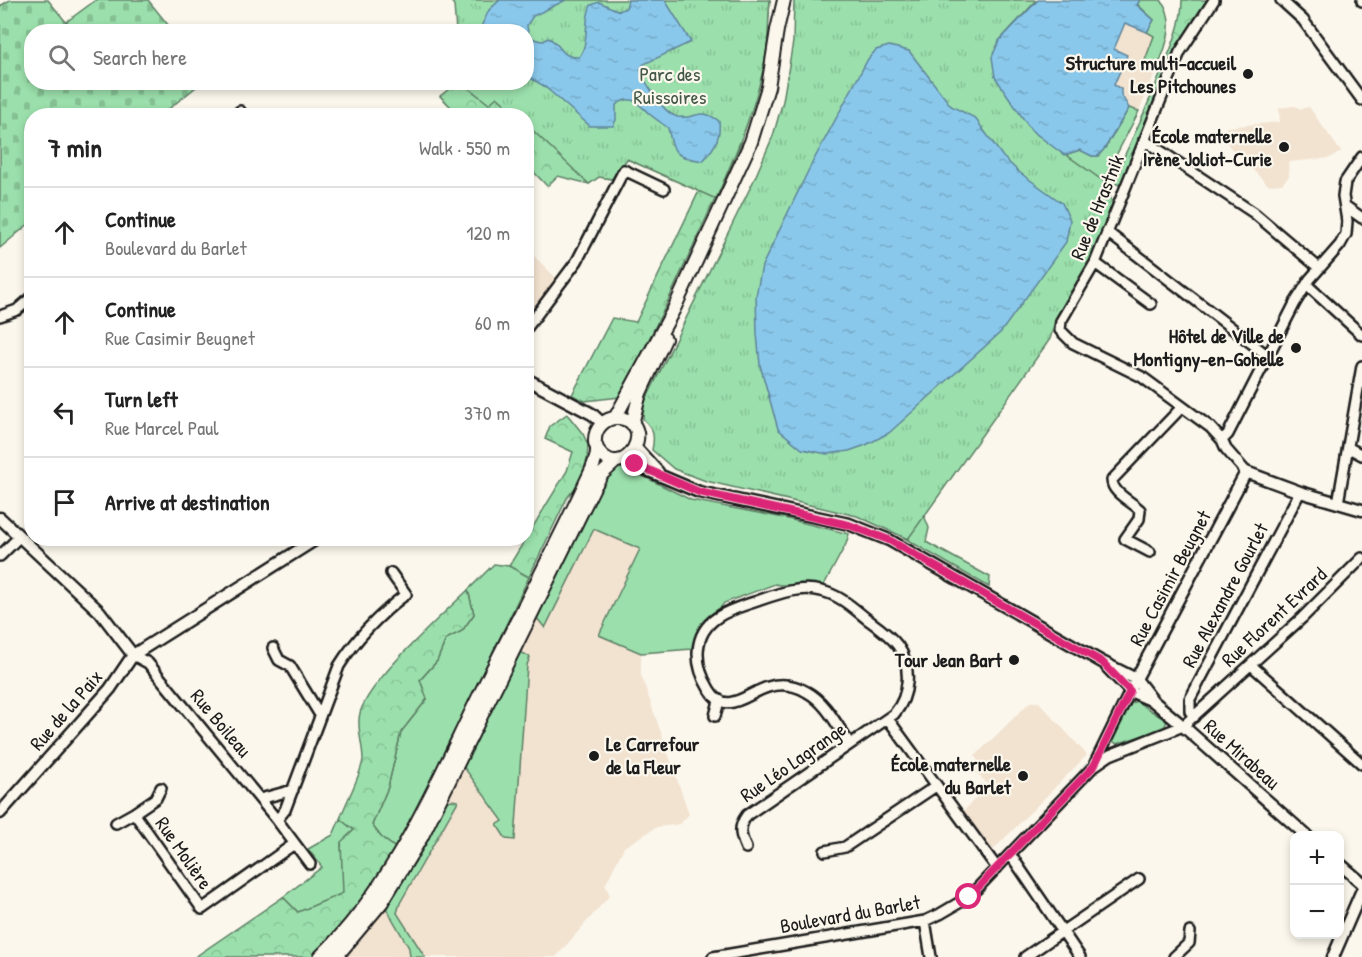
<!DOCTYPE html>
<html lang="en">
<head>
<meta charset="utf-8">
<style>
	body { margin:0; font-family:"Patrick Hand",sans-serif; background:#f6f6f6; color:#222 }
	.controls { position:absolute; right:18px; bottom:18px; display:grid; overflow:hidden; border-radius:12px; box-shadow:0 3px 9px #0003 }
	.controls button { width:54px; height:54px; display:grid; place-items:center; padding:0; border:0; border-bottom:2px solid #e0e0e0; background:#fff; color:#222; font:30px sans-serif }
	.stop { position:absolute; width:18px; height:18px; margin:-14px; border:4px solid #db2777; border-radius:50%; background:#fff }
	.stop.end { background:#db2777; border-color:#fff; box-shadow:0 2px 6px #0008 }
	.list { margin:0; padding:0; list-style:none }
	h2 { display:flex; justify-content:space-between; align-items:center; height:78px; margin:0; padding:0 24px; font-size:26px }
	h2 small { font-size:20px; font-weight:400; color:#767676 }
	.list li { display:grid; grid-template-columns:39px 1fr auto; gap:18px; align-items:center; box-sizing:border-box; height:90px; padding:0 24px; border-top:2px solid #e0e0e0 }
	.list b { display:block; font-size:22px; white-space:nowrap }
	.list p { margin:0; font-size:20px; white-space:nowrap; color:#767676 }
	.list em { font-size:20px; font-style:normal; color:#767676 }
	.icon { flex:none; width:33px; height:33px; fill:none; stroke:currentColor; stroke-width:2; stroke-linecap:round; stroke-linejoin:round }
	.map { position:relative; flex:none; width:1362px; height:957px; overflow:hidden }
	.search { position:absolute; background:#fff; box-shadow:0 3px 9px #0003; left:24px; top:24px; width:510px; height:66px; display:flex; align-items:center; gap:15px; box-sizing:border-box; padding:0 21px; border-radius:24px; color:#767676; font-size:22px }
	.panel { position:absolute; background:#fff; box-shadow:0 3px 9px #0003; left:24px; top:108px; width:510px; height:438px; border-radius:24px }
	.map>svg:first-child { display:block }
	.built { fill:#f2e2d0 }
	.grass { fill:#9be0ac; stroke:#5c7e64; stroke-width:1.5 }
	.forest { fill:url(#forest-crowns); stroke:#5c7e64; stroke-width:1.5 }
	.cemetery { fill:url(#cemetery-stones); stroke:#5c7e64; stroke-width:1.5 }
	.park { fill:url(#park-tufts); stroke:#5c7e64; stroke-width:1.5 }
	.water { fill:url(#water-ripples); stroke:#5e8398; stroke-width:1.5 }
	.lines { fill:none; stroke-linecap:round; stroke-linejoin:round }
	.minor-casing { stroke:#1c1c1c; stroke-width:14 }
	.tertiary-casing { stroke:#1c1c1c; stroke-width:15 }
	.secondary-casing { stroke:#1c1c1c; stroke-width:16 }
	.minor { stroke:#fbf7ec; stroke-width:9 }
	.tertiary { stroke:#fbf7ec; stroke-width:10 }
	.secondary { stroke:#fbf7ec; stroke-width:12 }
	.route { stroke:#db2777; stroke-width:8 }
	.poi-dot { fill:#1c1c1c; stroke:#fbf7ec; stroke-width:2 }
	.labels { text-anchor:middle; stroke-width:4.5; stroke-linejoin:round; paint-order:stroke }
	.poi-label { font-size:20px; font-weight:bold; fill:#1c1c1c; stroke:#fbf7ec; text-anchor:end }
	.park-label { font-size:20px; fill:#425747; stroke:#fbf7ec }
	.street-label { font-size:20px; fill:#1c1c1c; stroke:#fbf7ec }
</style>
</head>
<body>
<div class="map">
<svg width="1362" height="957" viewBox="0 0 1362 957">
	<defs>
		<pattern id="forest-crowns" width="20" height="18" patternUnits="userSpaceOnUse" patternTransform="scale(1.5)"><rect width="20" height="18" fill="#9be0ac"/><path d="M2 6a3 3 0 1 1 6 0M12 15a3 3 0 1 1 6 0" fill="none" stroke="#85c093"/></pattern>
		<pattern id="cemetery-stones" width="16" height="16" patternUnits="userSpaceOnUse" patternTransform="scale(1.5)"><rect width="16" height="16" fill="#9be0ac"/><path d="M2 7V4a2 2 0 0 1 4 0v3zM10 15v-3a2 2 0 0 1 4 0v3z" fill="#85c093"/></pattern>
		<pattern id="park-tufts" width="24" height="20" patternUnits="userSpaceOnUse" patternTransform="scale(1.5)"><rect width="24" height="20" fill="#9be0ac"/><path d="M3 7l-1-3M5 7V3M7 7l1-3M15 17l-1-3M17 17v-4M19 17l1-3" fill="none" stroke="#85c093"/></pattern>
		<pattern id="water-ripples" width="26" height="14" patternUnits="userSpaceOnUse" patternTransform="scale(1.5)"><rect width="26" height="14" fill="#8ac8eb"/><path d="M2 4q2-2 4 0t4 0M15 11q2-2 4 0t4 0" fill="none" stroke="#76abc9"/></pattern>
	</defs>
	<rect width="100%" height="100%" fill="#fbf7ec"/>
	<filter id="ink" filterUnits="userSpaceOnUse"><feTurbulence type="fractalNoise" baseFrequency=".0167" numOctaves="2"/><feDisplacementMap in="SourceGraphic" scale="12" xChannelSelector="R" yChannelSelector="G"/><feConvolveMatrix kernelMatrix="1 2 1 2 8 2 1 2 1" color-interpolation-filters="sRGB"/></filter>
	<g filter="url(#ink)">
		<path class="built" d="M1125,23L1155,36L1144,62L1157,69L1139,111L1129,108L1114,86L1127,55L1113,50Z
			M1295,106L1301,109L1309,107L1341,152L1330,158L1288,162L1289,176L1282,184L1268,185L1228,145L1226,127L1280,122L1279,108Z
			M526,248L558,280L526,322Z
			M594,529L640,549L599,635L641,653V675L689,814L680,824L657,827L624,847L605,885L610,895L556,957H340L365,933L388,902L419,850L463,766L503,822L506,839L527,665L530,657L519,651L536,617L545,627Z
			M1030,702H1039L1087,755L993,850L963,812L988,784L971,768L979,763L975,756Z"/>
		<path class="grass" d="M1140,0H1161C1177,21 1166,47 1157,69L1144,63L1154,36L1147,32L1154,20L1137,4Z
			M1129,108L1139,111L1107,173L1106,183L1064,155L1080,150L1092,156H1098L1105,148Z
			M976,441L926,513L925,518L929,528L926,542L990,577L989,587L892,531Z
			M618,467L635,472L691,500L784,518L849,534L846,544L824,585C812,583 781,587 775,584L724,603C722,608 719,608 714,612C700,621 695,633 692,649L641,653L599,635L640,549L594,529L545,628L536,617L606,476L611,470Z
			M494,564L509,566L529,577L398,850L381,837L372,825L388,787L401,732L427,699L420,680L437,661L446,639L462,631L474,614L468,590Z
			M519,651L530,657L527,665L515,840L506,839L497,825L503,821L463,766Z
			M1136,701L1167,721L1164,728L1117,744L1112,741L1130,704Z
			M452,800L458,801L400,903L397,913L425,957H410L409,948L385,906L445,802Z
			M340,819L354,830L341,843L344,893L298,913L283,897L322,867L308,849L333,835Z"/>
		<path class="forest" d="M770,0L766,55L741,143L667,303L620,397L585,401L572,395L612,318L636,322L699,191L627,159L612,179L599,177L589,184L558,176L547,186L527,165L526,116L459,115L440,96L457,83L526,82Z
			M1182,0H1207L1176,49L1121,186L1115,183V176C1131,142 1146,109 1160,75C1170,51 1182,26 1182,0Z
			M567,414L583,434L588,445L587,460L579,483L567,498L529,577L509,566L567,471L573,452L545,439L550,426Z
			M468,590L474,614L462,631L446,639L437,661L420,680L427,699L401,732L388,787L372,825L381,837L398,850L364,902L315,957H195L283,897L298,912L343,893L341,842L354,830L340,819C345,804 362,773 363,759C363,745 356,727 360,713C370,679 440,617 468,590Z"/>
		<path class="cemetery" d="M10,0H48L66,22L96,0H148L173,31L32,32V82L201,83L161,115L32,116L31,222L0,248V6Z"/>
		<path class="park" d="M450,0H770C768,18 769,37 766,55C757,106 736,153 716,199L627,159L612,179L599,177L589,184L527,125L526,116L517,115L497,97L489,104L462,83L526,82V32L456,31L454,5Z
			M794,0H1034L1036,1L999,41L1031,130L1106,183L1113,206L1087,271L1055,322L1050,339L908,539L857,516L706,481L674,469L652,450C655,436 654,429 643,419L644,404L754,180L773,136L783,101L793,42Z"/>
		<path class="water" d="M500,0H566L533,16L527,25C528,37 532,40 544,41L548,38C563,44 559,58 579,57C590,43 583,21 591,5L599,2L619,11L626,8L628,0H665L691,42L644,64L640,70C646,83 663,114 678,117C697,120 698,106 719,121C721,139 714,148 703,161C674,156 674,155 668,128C663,124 657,120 652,116C639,106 634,92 616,105V120L613,126H590L544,86L527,76L526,32L479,31L489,10Z
			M1038,0H1140L1137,5L1154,20L1147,32L1125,23L1114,49L1127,55L1114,85L1121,89V94L1129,108L1105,148L1098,156H1092L1080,150L1064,155L1031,130L995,77L992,57L999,41Z
			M889,46L909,51L951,106L975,118L1003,157L1019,172L1062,203L1070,220L1066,242L1001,332L889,433L866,445L849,451L827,454L802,449L778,429L760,365L757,334L756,296L762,266L811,165L868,59L876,50Z"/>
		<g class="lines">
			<defs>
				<path id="minor" d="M1214,0L1180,52L1095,263L1061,321L1060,330L1073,343L1142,377L1210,427L1222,440L1226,449L1246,472
					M1281,0L1303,20L1362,100
					M1362,0V1
					M235,116L240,111
					M1144,140L1254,213L1319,268
					M1345,206L1362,218
					M1107,232L1268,356
					M1095,263L1151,304
					M1307,285L1362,335
					M0,316L17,310L32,297
					M526,329L577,261L624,170L664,189
					M1222,440L1228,434L1295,303L1310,279L1340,245L1346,234L1347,221L1343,196L1345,182L1362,157
					M1349,448L1362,455
					M1338,503L1362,366
					M1150,552L1125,539L1139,519L1140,510C1131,501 1112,493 1112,480L1182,407
					M0,556L19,537
					M273,648L279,660L290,666L320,715
					M133,655L148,663L277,820L310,864
					M1251,665L1362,764
					M715,716L719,701
					M1194,717L1190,711V699L1300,492
					M888,719L997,868
					M1095,763L1136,679
					M161,788L156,798L134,813L202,909L294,844
					M260,799L293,790
					M277,820L285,810L339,666C357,637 379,615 406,594L391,573
					M116,823L134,813
					M746,848C740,835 738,827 747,815L894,714C910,696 912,666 898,646C890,635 878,627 867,619C853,608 840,595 821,591C800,586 780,593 760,600C746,605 730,609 718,617C692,634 694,665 709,689C726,718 747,693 768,687C781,683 795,685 807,692C827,703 837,726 850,744
					M825,851L845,847L936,786
					M1010,854L1080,957
					M925,921L931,957
					M713,957L925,921L940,914L969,897L1094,766L1110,755L1183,726L1302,618L1362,558
					M1025,957L1139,879
					M1174,957L1189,943L1190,932"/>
				<path id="tertiary" d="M526,379L592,414L602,423
					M636,448L658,472
					M623,460L699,492L849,524L889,540L1102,662L1136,679L1153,701
					M0,518L100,612L133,655
					M1107,667L1130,691L1153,701L1183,726L1307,836
					M1136,679L1246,472L1300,492L1362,510
					M0,813L110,689L133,655L318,538
					M1340,864L1362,883
					M1333,957L1362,890"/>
				<path id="secondary" d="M615,418L674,309L751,142L768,87L777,30L784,0
					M632,424L640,393L665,339
					M320,957C395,885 435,785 480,694C517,619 557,545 592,469C594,463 597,457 597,451C597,443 596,449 595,442C594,429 605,417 618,418C660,421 624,488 597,449
					M336,957L382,902L421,838L594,487L602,474L616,461"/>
			</defs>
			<use href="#minor" class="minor-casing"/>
			<use href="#tertiary" class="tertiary-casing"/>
			<use href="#secondary" class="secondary-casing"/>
			<use href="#minor" class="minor"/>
			<use href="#tertiary" class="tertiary"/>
			<use href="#secondary" class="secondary"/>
		</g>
	</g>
	<g class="lines" filter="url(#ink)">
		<path class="route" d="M635,464L699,492L849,525L889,540L1102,662L1130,691L1094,766L969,897"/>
	</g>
	<g class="poi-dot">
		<circle cx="1248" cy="74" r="6"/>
		<circle cx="1284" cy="147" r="6"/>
		<circle cx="1296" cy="348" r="6"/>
		<circle cx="1014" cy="660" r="6"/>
		<circle cx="594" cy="756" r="6"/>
		<circle cx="1023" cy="776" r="6"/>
	</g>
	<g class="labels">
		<g class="poi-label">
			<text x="1236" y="70">Structure multi-accueil<tspan x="1236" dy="23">Les Pitchounes</tspan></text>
			<text x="1272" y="143">École maternelle<tspan x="1272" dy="23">Irène Joliot-Curie</tspan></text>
			<text x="1284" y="343">Hôtel de Ville de<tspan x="1284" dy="23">Montigny-en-Gohelle</tspan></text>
			<text x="1002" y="667">Tour Jean Bart</text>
			<text x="606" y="751" text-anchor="start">Le Carrefour<tspan x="606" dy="23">de la Fleur</tspan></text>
			<text x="1011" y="771">École maternelle<tspan x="1011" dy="23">du Barlet</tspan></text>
		</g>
		<g class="park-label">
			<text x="670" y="81">Parc des<tspan x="670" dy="23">Ruissoires</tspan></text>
		</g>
		<g class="street-label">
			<text transform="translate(1097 207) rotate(-68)" y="7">Rue de Hrastnik</text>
			<text transform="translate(1170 578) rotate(-62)" y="7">Rue Casimir Beugnet</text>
			<text transform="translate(1225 595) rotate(-62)" y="7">Rue Alexandre Gourlet</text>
			<text transform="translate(1274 617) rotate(-43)" y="7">Rue Florent Evrard</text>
			<text transform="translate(66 710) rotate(-49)" y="7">Rue de la Paix</text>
			<text transform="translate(221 723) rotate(50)" y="7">Rue Boileau</text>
			<text transform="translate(1242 754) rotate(42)" y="7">Rue Mirabeau</text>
			<text transform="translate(793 762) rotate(-35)" y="7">Rue Léo Lagrange</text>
			<text transform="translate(184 853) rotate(55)" y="7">Rue Molière</text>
			<text transform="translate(850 914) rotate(-10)" y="7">Boulevard du Barlet</text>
		</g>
	</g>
</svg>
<div class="controls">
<button>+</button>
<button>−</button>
</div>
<div class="stop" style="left:969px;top:897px"></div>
<div class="stop end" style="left:635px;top:464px"></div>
<div class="search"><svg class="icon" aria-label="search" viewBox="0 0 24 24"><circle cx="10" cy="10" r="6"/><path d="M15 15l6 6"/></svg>Search here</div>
<section class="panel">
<h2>7 min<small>Walk · 550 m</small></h2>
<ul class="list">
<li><svg class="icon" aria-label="ahead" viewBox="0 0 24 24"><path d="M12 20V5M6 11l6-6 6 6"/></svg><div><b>Continue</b><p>Boulevard du Barlet</p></div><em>120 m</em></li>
<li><svg class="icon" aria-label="ahead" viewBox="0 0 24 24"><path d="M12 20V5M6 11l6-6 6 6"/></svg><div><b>Continue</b><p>Rue Casimir Beugnet</p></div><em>60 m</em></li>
<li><svg class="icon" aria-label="left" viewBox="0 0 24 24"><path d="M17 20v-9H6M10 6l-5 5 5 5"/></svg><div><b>Turn left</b><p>Rue Marcel Paul</p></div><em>370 m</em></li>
<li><svg class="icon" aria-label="arrive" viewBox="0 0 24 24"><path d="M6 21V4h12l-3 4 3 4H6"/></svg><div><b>Arrive at destination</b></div></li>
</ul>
</section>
</div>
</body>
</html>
